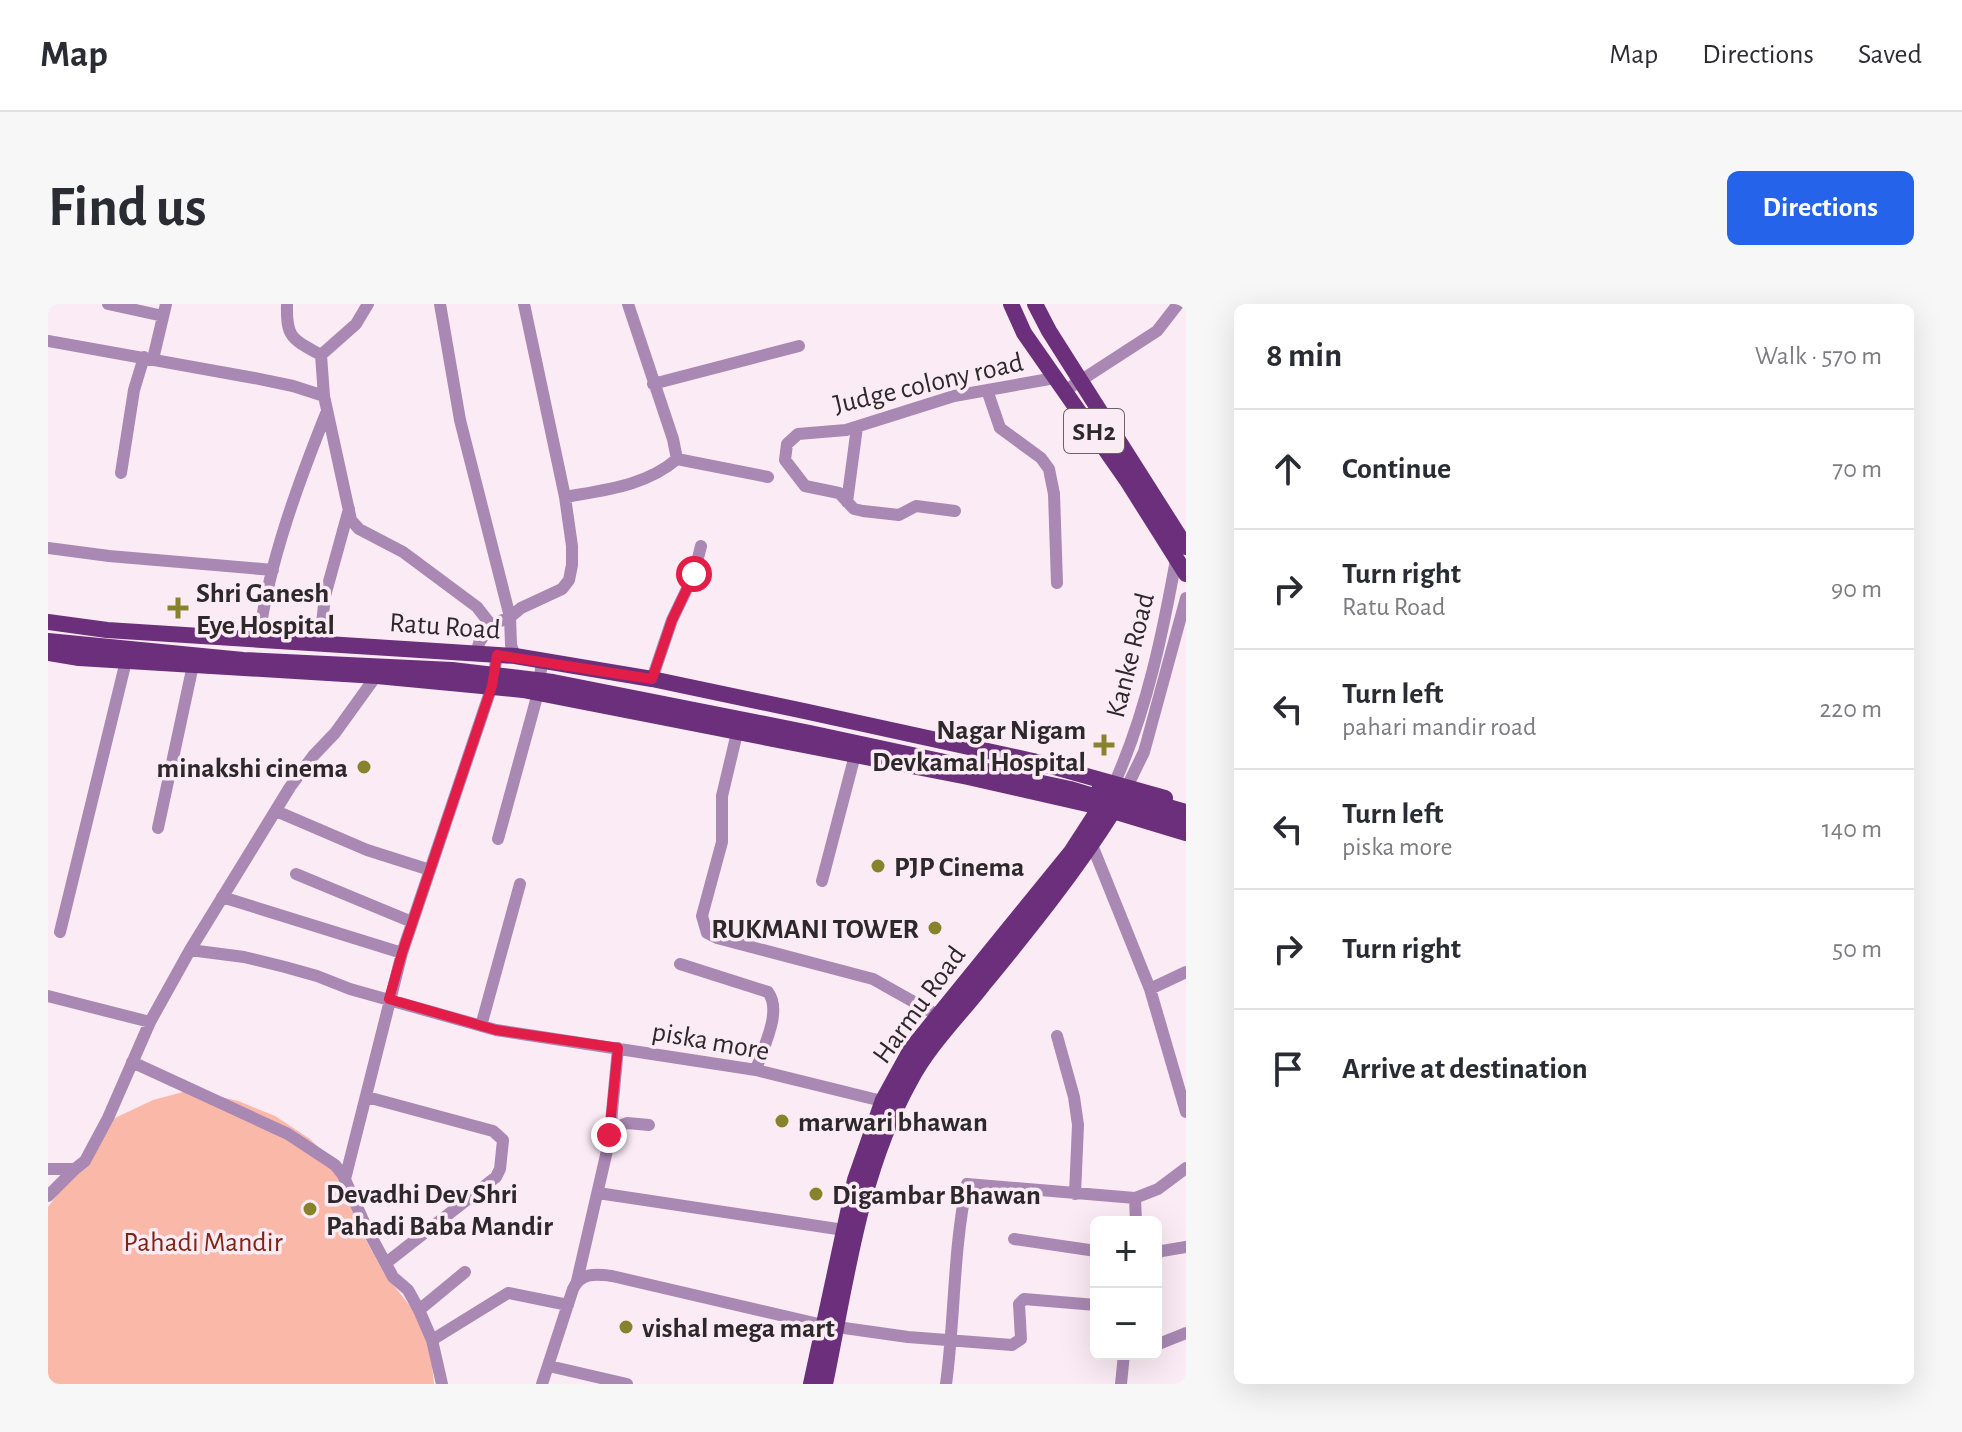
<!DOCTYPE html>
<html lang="en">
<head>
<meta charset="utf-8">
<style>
	body { margin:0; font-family:"Alegreya Sans",sans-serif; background:#f7f7f7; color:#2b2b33 }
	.controls { position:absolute; right:24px; bottom:24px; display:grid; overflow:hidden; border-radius:12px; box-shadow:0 8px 32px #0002 }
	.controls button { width:72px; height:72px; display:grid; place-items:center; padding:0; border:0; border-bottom:2px solid #e1e1e2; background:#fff; color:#2b2b33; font:40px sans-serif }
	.stop { position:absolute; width:24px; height:24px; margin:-18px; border:6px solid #e11d48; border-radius:50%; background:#fff }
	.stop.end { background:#e11d48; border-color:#fff; box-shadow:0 2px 8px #0008 }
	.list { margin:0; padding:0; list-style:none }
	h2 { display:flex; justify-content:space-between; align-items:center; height:104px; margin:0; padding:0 32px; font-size:34px }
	h2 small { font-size:26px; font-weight:400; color:#7c7c81 }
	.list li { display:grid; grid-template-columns:52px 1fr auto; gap:24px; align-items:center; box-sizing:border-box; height:120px; padding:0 32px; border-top:2px solid #e1e1e2 }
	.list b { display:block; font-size:30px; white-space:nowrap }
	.list p { margin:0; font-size:26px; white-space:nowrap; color:#7c7c81 }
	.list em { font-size:26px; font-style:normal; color:#7c7c81 }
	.icon { flex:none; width:44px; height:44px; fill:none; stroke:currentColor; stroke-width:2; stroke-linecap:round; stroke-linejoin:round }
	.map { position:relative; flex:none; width:1138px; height:1080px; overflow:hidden; border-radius:12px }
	header { display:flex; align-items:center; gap:48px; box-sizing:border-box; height:112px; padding:0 40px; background:#fff; border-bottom:2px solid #e1e1e2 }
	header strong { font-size:38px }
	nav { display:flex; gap:44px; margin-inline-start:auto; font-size:28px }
	.intro { display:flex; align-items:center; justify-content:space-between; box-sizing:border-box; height:192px; padding:0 48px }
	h1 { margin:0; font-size:56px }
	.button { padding:20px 36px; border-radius:12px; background:#2563eb; color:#fff; font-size:28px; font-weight:700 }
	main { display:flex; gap:48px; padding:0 48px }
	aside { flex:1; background:#fff; border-radius:12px; box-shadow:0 8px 32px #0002 }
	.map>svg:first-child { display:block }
	.green { fill:#fab8a9 }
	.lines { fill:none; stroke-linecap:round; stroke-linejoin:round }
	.minor { stroke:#a988b3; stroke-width:12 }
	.major { stroke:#6b2f7c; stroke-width:16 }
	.major-bridge { stroke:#6b2f7c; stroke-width:16 }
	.route { stroke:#e11d48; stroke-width:10 }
	.poi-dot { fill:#86832c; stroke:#fbebf4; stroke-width:3 }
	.labels { text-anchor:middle; stroke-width:7; stroke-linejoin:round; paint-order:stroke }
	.shield { fill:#fbebf4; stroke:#6b6267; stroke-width:2 }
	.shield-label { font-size:26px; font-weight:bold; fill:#2d282b }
	.street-label { font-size:28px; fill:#2d282b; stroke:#fbebf4 }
	.poi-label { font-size:28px; font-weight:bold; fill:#2d282b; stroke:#fbebf4; text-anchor:start }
	.park-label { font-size:28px; fill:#802411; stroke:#fbebf4 }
</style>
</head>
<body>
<header>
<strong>Map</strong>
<nav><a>Map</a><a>Directions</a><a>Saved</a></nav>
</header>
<div class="intro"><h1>Find us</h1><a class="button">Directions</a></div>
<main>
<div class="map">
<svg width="1138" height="1080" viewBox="0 0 1138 1080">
	<rect width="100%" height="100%" fill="#fbebf4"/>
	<path class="green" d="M143,786L190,797L227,812L262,835L291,863L309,920L336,969L365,1006L382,1043L386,1080H0V903L67,814L105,796Z"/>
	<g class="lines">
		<path class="minor" d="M60,0L115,12
			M239,0C238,34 244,35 273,51
			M320,0L308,20L273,51L276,92L303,216L311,225L355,248L429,303L443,321
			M392,0L412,116L462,313L463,341L467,352
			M0,37L206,74L245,82L276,92
			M105,55L118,0
			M605,80L751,42
			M939,86L952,124L993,154L1001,165L1006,190L1009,279
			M1018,86L1109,27L1130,0
			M629,155L720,173
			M73,169L86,86L96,53
			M517,193C556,186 598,182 629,155L625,135L580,0
			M799,198L809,123
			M907,207L868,202L851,211L815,207L806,205L791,189L757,182L737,156L739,140L750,130L798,126L906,92L1007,74
			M0,244L61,252L225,266
			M211,335C220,260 251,177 279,107
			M272,338L277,292L301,205
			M428,350L431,339L443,321L462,313L473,304L514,285L521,276L524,261V242L517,193L476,0
			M604,375L624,316L646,270L653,242
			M689,429L674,492V538L654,612L659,629L669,634L825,675L889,711
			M1067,478C1099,406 1115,328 1129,250
			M1076,489L1096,448L1138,294
			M228,507L319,546L382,566
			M110,524L145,361
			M450,535L490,389L494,357
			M1044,541L1102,685L1138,808
			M248,570L364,618
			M774,577L807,451
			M174,593L354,649
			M12,628L78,357
			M142,646L196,653L237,663L269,672L302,685L448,726L708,766L842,799
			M632,660L720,688C735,708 714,745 708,766
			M1102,685L1138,668
			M0,692L102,718
			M433,722L472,580
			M1009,732L1026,793L1030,821L1027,890
			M84,758L240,830L287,861L295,871L318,923L345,973L360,986L371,1006L384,1036L394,1080
			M319,793L445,827L455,836L452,865L448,873L338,959
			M562,829L570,744
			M0,865H27L37,857L60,814L102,718L142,646L242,483L265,452L287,429L331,368
			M297,875L354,649L444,382L449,351
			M550,889L796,926
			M0,892L27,865
			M1087,894L1088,918
			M966,935L1048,947
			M1108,948L1138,943
			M529,977L564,825L579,819L601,821
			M371,1006L417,968
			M789,1023L860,1033L964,1041L973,1035L971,1000L976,995L1048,1001
			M384,1036L460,989L520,1001
			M1108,1041L1138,1029
			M501,1062L579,1080
			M494,1080L525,985C533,968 548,970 564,972L775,1021
			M898,1080C907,1014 905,945 919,880L1087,894L1110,885L1138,864
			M1073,1080L1076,1050"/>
		<path class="major" d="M963,0L976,29L1080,178L1138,270
			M987,0L1001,27L1138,243
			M0,318L59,326L467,352L604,375L756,407L985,457L1117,494
			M0,349L31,354L329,372L475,386L920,473L1052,503L1138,529
			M763,1080L807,876L835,796L863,745L1023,548L1056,497
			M777,1080C798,979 811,869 862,777C881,741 910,713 935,681C981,625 1027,568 1066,506"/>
		<path class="major-bridge" d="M0,337L195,356L404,366L505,378L762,429L1022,485L1138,520
			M1052,483L1138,508"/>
	</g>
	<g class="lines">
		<path class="route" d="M561,831L570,744L448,726L341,695L354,649L444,382L449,351L604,375L624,316L646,270"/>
	</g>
	<g class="poi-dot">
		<path d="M126 292h8v8h8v8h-8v8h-8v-8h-8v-8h8z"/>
		<path d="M1052 429h8v8h8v8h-8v8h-8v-8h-8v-8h8z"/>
		<circle cx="316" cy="463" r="8"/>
		<circle cx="830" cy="562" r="8"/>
		<circle cx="887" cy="624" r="8"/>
		<circle cx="734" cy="817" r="8"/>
		<circle cx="768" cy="890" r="8"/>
		<circle cx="262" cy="905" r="8"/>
		<circle cx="578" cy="1023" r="8"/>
	</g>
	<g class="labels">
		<rect class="shield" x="1016" y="105" width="60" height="44" rx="6"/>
		<g class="shield-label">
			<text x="1046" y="136">SH2</text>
		</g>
		<g class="street-label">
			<text transform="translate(880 78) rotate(-13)" y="10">Judge colony road</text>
			<text transform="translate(397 321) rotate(4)" y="10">Ratu Road</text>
			<text transform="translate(1081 351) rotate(-76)" y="10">Kanke Road</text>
			<text transform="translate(870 700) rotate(-54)" y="10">Harmu Road</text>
			<text transform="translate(663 736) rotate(10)" y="10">piska more</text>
		</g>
		<g class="poi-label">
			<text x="148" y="298">Shri Ganesh<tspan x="148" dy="32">Eye Hospital</tspan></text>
			<text x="1038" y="435" text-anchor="end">Nagar Nigam<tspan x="1038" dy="32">Devkamal Hospital</tspan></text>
			<text x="300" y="473" text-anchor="end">minakshi cinema</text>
			<text x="846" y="572">PJP Cinema</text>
			<text x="871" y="634" text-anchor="end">RUKMANI TOWER</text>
			<text x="750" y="827">marwari bhawan</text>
			<text x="278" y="899">Devadhi Dev Shri<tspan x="278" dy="32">Pahadi Baba Mandir</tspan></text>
			<text x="784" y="900">Digambar Bhawan</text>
			<text x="594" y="1033">vishal mega mart</text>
		</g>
		<g class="park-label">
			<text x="155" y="947">Pahadi Mandir</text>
		</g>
	</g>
</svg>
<div class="controls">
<button>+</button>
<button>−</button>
</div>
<div class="stop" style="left:646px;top:270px"></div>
<div class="stop end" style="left:561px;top:831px"></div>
</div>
<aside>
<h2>8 min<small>Walk · 570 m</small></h2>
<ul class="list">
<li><svg class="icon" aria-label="ahead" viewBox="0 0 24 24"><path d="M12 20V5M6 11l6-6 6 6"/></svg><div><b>Continue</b></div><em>70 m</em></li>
<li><svg class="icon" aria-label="right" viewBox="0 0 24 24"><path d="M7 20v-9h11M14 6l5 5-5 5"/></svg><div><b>Turn right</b><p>Ratu Road</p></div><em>90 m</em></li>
<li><svg class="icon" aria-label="left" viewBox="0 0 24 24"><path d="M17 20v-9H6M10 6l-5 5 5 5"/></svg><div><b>Turn left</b><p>pahari mandir road</p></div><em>220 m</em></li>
<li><svg class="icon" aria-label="left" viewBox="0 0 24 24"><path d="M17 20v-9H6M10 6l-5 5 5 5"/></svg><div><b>Turn left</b><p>piska more</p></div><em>140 m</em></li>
<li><svg class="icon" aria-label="right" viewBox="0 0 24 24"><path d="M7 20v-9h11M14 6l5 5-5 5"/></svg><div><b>Turn right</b></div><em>50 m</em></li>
<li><svg class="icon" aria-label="arrive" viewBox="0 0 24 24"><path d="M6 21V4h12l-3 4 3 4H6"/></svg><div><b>Arrive at destination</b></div></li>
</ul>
</aside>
</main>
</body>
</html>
